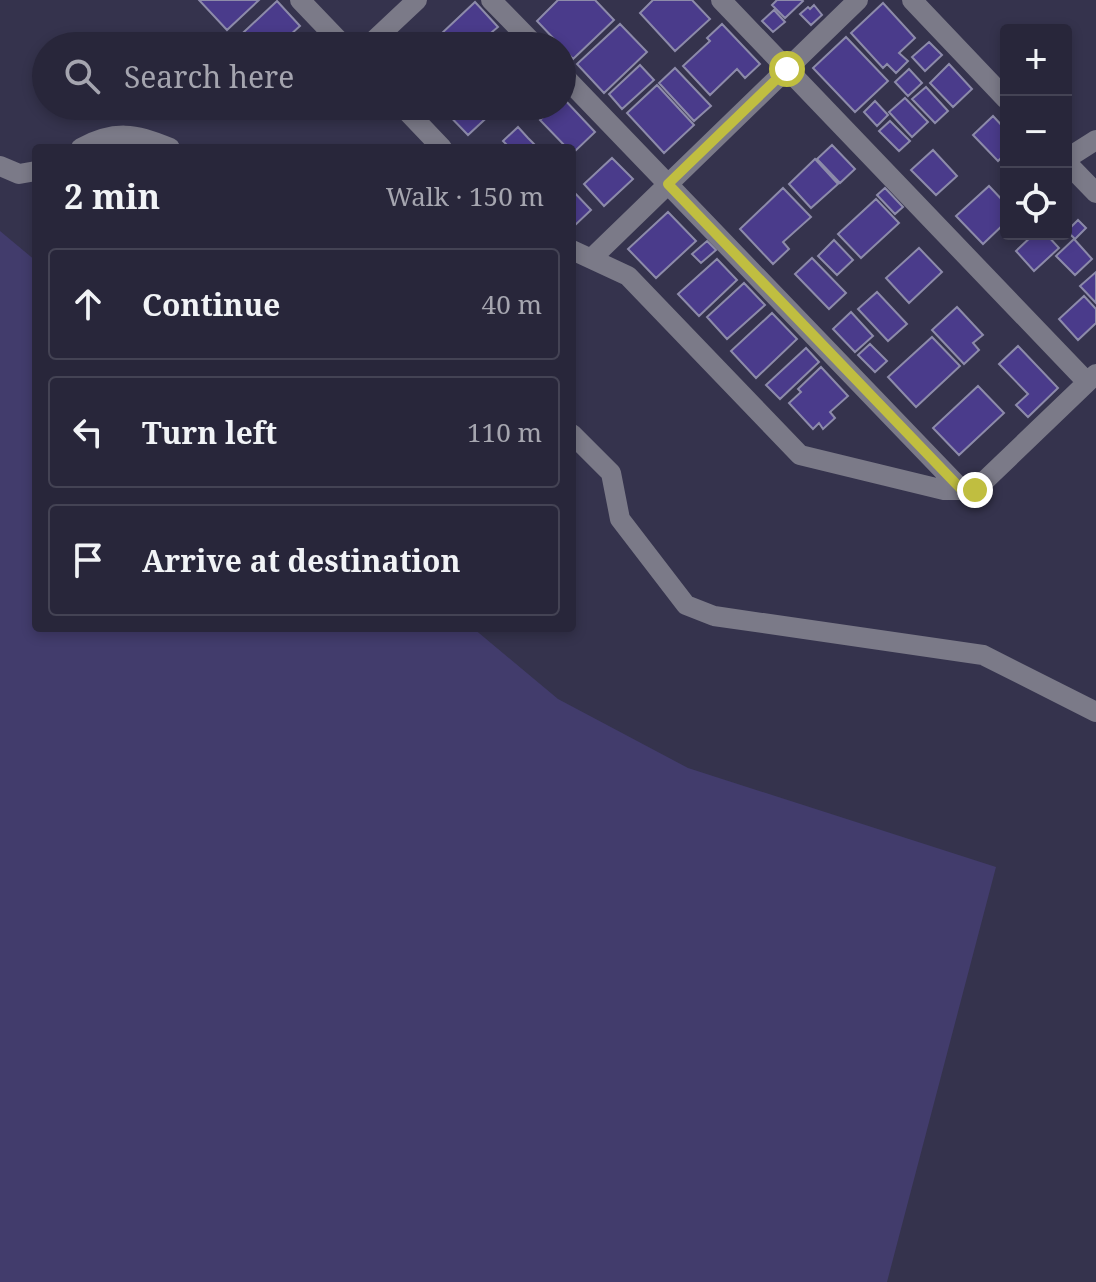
<!DOCTYPE html>
<html lang="en">
<head>
<meta charset="utf-8">
<style>
	body { margin:0; font-family:"Noto Serif",serif; background:#302e42; color:#f1f3f6 }
	.controls { position:absolute; right:24px; top:24px; display:grid; overflow:hidden; border-radius:8px; box-shadow:0 4px 12px #0003 }
	.controls button { width:72px; height:72px; display:grid; place-items:center; padding:0; border:0; border-bottom:2px solid #444354; background:#28263a; color:#f1f3f6; font:40px sans-serif }
	.stop { position:absolute; width:24px; height:24px; margin:-18px; border:6px solid #c0be40; border-radius:50%; background:#fff }
	.stop.end { background:#c0be40; border-color:#fff; box-shadow:0 2px 8px #0008 }
	.list { margin:0; padding:0; list-style:none }
	h2 { display:flex; justify-content:space-between; align-items:center; height:104px; margin:0; padding:0 32px; font-size:34px }
	h2 small { font-size:26px; font-weight:400; color:#a5a5af }
	.list li { display:grid; grid-template-columns:52px 1fr auto; gap:24px; align-items:center; box-sizing:border-box; height:112px; margin:0 16px 16px; padding:0 16px; border:2px solid #444354; border-radius:8px }
	.list b { display:block; font-size:30px; white-space:nowrap }
	.list em { font-size:26px; font-style:normal; color:#a5a5af }
	.icon { flex:none; width:44px; height:44px; fill:none; stroke:currentColor; stroke-width:2; stroke-linecap:round; stroke-linejoin:round }
	.map { position:relative; flex:none; width:1096px; height:1282px; overflow:hidden }
	.search { position:absolute; background:#28263a; box-shadow:0 4px 12px #0003; left:32px; top:32px; width:544px; height:88px; display:flex; align-items:center; gap:20px; box-sizing:border-box; padding:0 28px; border-radius:44px; color:#a5a5af; font-size:30px }
	.panel { position:absolute; background:#28263a; box-shadow:0 4px 12px #0003; left:32px; top:144px; width:544px; height:488px; border-radius:8px }
	.map>svg:first-child { display:block }
	.green { fill:#423c6c }
	.building { fill:#4a3b8b; stroke:#8d8baa; stroke-width:2 }
	.lines { fill:none; stroke-linecap:round; stroke-linejoin:round }
	.minor { stroke:#7b7a88; stroke-width:20 }
	.route { stroke:#c0be40; stroke-width:10 }
</style>
</head>
<body>
<div class="map">
<svg width="1096" height="1282" viewBox="0 0 1096 1282">
	<rect width="100%" height="100%" fill="#35334d"/>
	<path class="green" d="M0,231L36,261V628H473L558,699L688,768L996,867L887,1282H0Z"/>
	<path class="building" d="M199,0H259L227,30Z
		M558,0H595L614,20L573,59L537,21Z
		M653,0H692L710,19L675,51L640,13Z
		M777,0H802L803,1L785,18L772,5Z
		M277,1L300,26L278,46H229Z
		M475,2L498,27L492,32L498,38L489,46H453L441,34Z
		M883,3L915,38L899,53L908,61L896,73L887,64L883,68L851,33Z
		M814,5L822,15L811,25L800,14L808,7L810,9Z
		M774,10L785,22L773,32L762,21Z
		M620,24L647,52L604,93L577,64Z
		M722,24L760,64L745,78L737,69L710,95L683,66L710,41L707,38Z
		M846,37L888,81L855,112L813,68Z
		M929,42L942,55L925,71L912,57Z
		M949,64L972,89L953,107L930,83Z
		M640,65L654,80L622,109L609,94Z
		M675,68L711,106L694,121L659,83Z
		M909,69L922,83L908,96L895,82Z
		M657,85L694,125L664,153L627,113Z
		M926,87L948,111L935,123L912,99Z
		M563,98L595,132L572,154V148H567L540,120L555,106H562Z
		M905,98L928,122L912,137L889,112Z
		M875,101L888,115L877,126L864,112Z
		M440,106H494L496,109L468,135Z
		M993,116L1006,130V153L998,161L973,135Z
		M890,121L910,141L899,151L879,131Z
		M518,127L528,138L538,148H504L507,145L503,141Z
		M832,145L855,169L840,183L817,159Z
		M933,150L957,176L936,195L911,170Z
		M612,158L633,179L604,206L584,184Z
		M815,159L838,184L811,208L789,184Z
		M989,186L1006,204V222L983,244L956,216Z
		M783,188L811,217L783,242L789,249L773,264L740,229Z
		M885,188L903,207L895,214L877,195Z
		M572,190L591,210L572,228Z
		M876,199L899,223L861,258L838,234Z
		M668,212L696,241L656,278L628,249Z
		M1078,220L1086,228L1075,239L1067,231Z
		M1034,234H1046L1059,248L1034,271L1016,251Z
		M1074,239L1092,259L1075,275L1056,256Z
		M834,240L853,260L837,275L818,256Z
		M707,241L716,250L701,263L692,254Z
		M919,248L942,272L909,303L886,278Z
		M812,258L846,293L829,309L795,274Z
		M717,259L737,280L699,316L678,294Z
		M1096,272V303L1080,286Z
		M744,283L765,305L727,339L707,317Z
		M877,292L907,324L888,341L858,309Z
		M1084,296L1096,309V323L1078,340L1059,319Z
		M957,307L983,335L973,343L979,350L964,364L932,330Z
		M851,312L873,336L855,352L833,329Z
		M772,313L797,339L756,378L731,351Z
		M932,337L960,366L916,407L888,377Z
		M870,344L887,361L875,372L858,355Z
		M1018,346L1058,388L1028,417L1016,405L1028,394L999,364Z
		M806,348L819,362L780,399L766,385Z
		M821,367L848,396L830,412L835,418L823,429L819,423L813,429L789,403L801,392L798,389Z
		M978,386L1004,413L959,455L933,428Z"/>
	<g class="lines">
		<path class="minor" d="M300,0L344,46
			M491,0L536,46
			M721,0L1087,382
			M912,0L1006,99
			M368,46L417,0
			M562,74L962,490
			M402,106L442,148
			M81,148C114,130 136,133 170,148
			M1066,159L1096,140
			M1066,162L1096,193
			M0,166L19,174L36,171
			M572,250L628,276L800,455L944,490H975L1096,374
			M592,258L858,0
			M572,434L611,473L620,519L686,605L714,616L983,655L1096,712"/>
	</g>
	<g class="lines">
		<path class="route" d="M787,69L668,184L962,490H975"/>
	</g>
</svg>
<div class="controls">
<button>+</button>
<button>−</button>
<button><svg class="icon" aria-label="locate" viewBox="0 0 24 24"><circle cx="12" cy="12" r="6"/><path d="M12 2v4M12 18v4M2 12h4M18 12h4"/></svg></button>
</div>
<div class="stop" style="left:787px;top:69px"></div>
<div class="stop end" style="left:975px;top:490px"></div>
<div class="search"><svg class="icon" aria-label="search" viewBox="0 0 24 24"><circle cx="10" cy="10" r="6"/><path d="M15 15l6 6"/></svg>Search here</div>
<section class="panel">
<h2>2 min<small>Walk · 150 m</small></h2>
<ul class="list">
<li><svg class="icon" aria-label="ahead" viewBox="0 0 24 24"><path d="M12 20V5M6 11l6-6 6 6"/></svg><div><b>Continue</b></div><em>40 m</em></li>
<li><svg class="icon" aria-label="left" viewBox="0 0 24 24"><path d="M17 20v-9H6M10 6l-5 5 5 5"/></svg><div><b>Turn left</b></div><em>110 m</em></li>
<li><svg class="icon" aria-label="arrive" viewBox="0 0 24 24"><path d="M6 21V4h12l-3 4 3 4H6"/></svg><div><b>Arrive at destination</b></div></li>
</ul>
</section>
</div>
</body>
</html>
